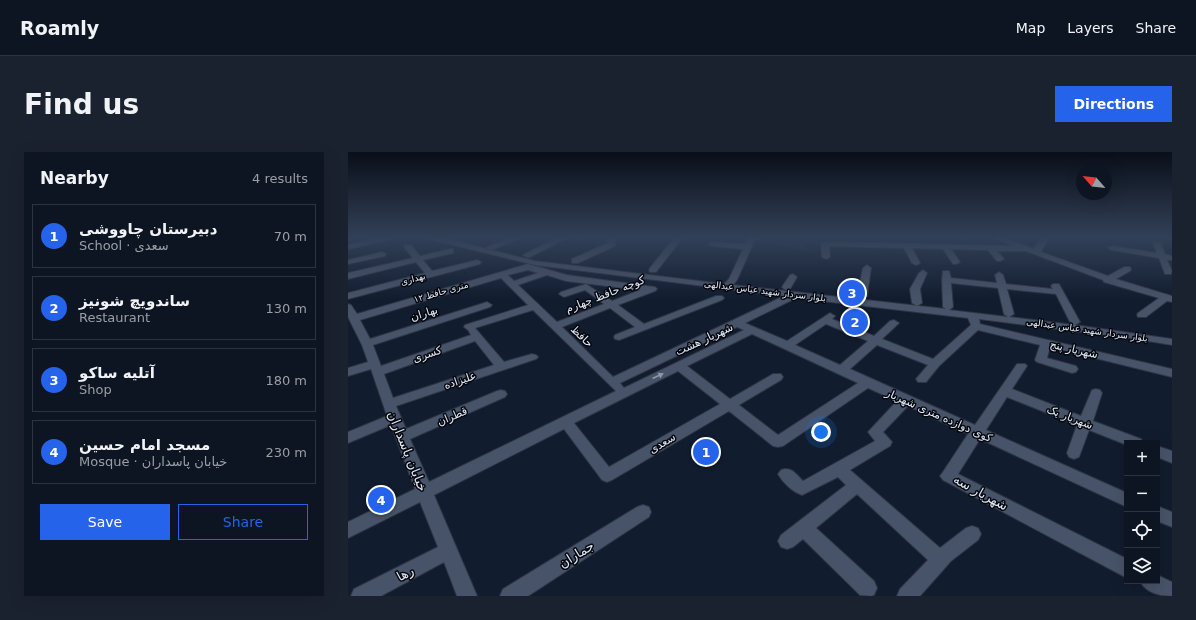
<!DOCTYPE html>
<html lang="en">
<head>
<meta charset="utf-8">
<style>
	body { margin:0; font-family:"DejaVu Sans","Noto Sans Arabic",sans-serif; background:#1b222f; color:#f1f3f6 }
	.controls { position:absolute; right:12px; bottom:12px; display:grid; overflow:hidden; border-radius:0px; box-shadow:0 4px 16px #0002 }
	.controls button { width:36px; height:36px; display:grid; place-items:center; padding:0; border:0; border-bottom:1px solid #2d3440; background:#0d1522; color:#f1f3f6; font:20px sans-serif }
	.compass { position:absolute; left:728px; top:12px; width:36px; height:36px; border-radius:50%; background:#0d1522; box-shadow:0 4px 16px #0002; rotate:298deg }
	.you { position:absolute; left:473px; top:280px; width:14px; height:14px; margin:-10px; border:3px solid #fff; border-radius:50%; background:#1a73e8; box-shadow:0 0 0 6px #1a73e833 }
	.badge { display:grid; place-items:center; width:26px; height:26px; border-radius:50%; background:#2563eb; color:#fff; font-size:13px; font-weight:700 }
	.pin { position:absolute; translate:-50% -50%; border:2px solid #fff; box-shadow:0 1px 4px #0006 }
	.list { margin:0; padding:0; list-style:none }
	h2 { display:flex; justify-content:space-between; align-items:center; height:52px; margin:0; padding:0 16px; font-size:17px }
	h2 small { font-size:13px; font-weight:400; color:#9a9fa5 }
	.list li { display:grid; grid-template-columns:26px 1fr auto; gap:12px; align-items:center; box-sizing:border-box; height:64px; margin:0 8px 8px; padding:0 8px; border:1px solid #2d3440; border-radius:0px }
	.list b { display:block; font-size:15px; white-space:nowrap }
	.list p { margin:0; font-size:13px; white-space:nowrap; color:#9a9fa5 }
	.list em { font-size:13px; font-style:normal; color:#9a9fa5 }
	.actions { display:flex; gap:8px; padding:12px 16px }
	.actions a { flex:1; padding:9px 0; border:1px solid #2563eb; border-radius:0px; text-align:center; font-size:14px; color:#2563eb }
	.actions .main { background:#2563eb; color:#fff }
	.icon { flex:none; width:22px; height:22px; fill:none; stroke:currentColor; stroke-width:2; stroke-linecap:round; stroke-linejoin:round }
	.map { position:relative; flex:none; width:824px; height:444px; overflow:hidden; border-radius:0px }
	header { display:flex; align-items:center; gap:24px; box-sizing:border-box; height:56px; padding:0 20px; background:#0d1522; border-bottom:1px solid #2d3440 }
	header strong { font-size:19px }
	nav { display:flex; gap:22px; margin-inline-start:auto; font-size:14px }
	.intro { display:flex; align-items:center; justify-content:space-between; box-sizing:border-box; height:96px; padding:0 24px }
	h1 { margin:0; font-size:28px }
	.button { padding:10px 18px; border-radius:0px; background:#2563eb; color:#fff; font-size:14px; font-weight:700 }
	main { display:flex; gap:24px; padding:0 24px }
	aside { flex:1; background:#0d1522; border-radius:0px; box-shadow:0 4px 16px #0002 }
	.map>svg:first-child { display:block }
	.built { fill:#19273e }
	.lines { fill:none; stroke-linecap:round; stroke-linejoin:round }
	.minor-casing { stroke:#2e3443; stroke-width:2 }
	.minor { fill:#475368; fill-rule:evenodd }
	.oneway { fill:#8d97a8 }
	.labels { text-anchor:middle; stroke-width:3; stroke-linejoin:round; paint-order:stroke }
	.far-street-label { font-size:9px; fill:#e3eaf7; stroke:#04070e }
	.street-label { font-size:11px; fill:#e3eaf7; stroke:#04070e }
	.near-street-label { font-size:13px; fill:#e3eaf7; stroke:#04070e }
</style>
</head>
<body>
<header>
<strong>Roamly</strong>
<nav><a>Map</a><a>Layers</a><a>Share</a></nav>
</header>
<div class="intro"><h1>Find us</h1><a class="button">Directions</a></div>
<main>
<aside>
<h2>Nearby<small>4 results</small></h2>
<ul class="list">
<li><span class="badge">1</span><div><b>دبیرستان چاووشی</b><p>School · سعدی</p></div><em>70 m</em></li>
<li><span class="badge">2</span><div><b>ساندویچ شونیز</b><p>Restaurant</p></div><em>130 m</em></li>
<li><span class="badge">3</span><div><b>آتلیه ساکو</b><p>Shop</p></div><em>180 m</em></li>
<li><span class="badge">4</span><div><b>مسجد امام حسین</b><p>Mosque · خیابان پاسداران</p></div><em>230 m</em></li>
</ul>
<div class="actions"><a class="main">Save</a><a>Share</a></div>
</aside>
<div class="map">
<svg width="824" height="444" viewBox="0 0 824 444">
	<rect width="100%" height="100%" fill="#111c2e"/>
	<path class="built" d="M413,85H467L462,87L457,95L468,102L416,89Z"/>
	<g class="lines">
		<defs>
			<path id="minor" d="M33,85H46L45,87L0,97V93Z
				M80,85H92L187,109L376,132L381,127L395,97L364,94L360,92L364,90L397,92L400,85H408L389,128L385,133L598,157L595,155L594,128L595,119H601L603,126L649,131L647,123L651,120L655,123L658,132L705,137L703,134L705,132H711L732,170L727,173L824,187V193L782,186L631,167L632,172L824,217V225L702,195L699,206L728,214L730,217L728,220L724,221L689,210L687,208L692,193L630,178L591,214L578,230H570L568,227L580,213L529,193L502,217L627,273L669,212H677L679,214L664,237L733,264L744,238L748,237L752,238L754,241L745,269L793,287L795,291H779V293L741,278L731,305L726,307L721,305L719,301L729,273L659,245L638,278L779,341V355L632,287L610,322L779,407V426L595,328L592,324L595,320L620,282L560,254L535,280L544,290L542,294L502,318L592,396L618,376L624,374L630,376L633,382L630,388L603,409L572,444H549L552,437L580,408L509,342L468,376L526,429L529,436L526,443L523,444L512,443L455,387L445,395L439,397L433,395L430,389L433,383L498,333L490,325L454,343C445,340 435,331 430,322L433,318C443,314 448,322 455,329L527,289L520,280L549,249L520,236L435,294L430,295L425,294L381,259L264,328L259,330L254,328L216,277L86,343L129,444H109L96,410L33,444H3L6,437L90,395L72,350L0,386V370L67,337L43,273L0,291V280L39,264L23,217L0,224V216L20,210L14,193L0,165V152L3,153L9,162L180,112L219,123L307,135L309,137L307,139L270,153L296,172L368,144H374L376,146L374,148L271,188L267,187L266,185L267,183L287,175L262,156L214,175L265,225L436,144L187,113L81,87ZM180,118L190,121L166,129L160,123ZM199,123L218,129L292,138L264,149L238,132L213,140L211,142L216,145L237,138L256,152L209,170L170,133ZM153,126L180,153L117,173L116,175L120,178L123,183L33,214L25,193L142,155L144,153L139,150L136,151L22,187L12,168ZM603,131L650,136L656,162L660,165L601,158L605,155ZM659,137L708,142L722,170L726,173L661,165L666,162ZM448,146L620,166L623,173L585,207L534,187L551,171L546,168L542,169L526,184L484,167L487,164L482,161L439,189L397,171ZM185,158L268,239L81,330L62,287L157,245L159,242L157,239L153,238L149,239L58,277L48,254L188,207L190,205L188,203L184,202L156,210L127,176ZM478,172L520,189L492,213L447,193ZM389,175L396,178L276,236L272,231ZM404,182L510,231L430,283L391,253L433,228L435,225L433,222H425L382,247L339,214ZM127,189L146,213L45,246L36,222ZM330,219L372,252L261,315L226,271Z
				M164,85H174L146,97H140L139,95Z
				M211,85H221L182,105H179L175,103Z
				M227,85H236L232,87Z
				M259,85H267V94L230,111H224V107L260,91Z
				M327,85H335L308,120H302L301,118L302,116Z
				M608,85H617L613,87Z
				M644,85H654L686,97L693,85H701L693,100L760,124L776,115H782L783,117L782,119L768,127L824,144V150L819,149L798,165H790L789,163L790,161L811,146L756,130L755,128L678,99H649L656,107L652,109H649L640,98L603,97L612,110L608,112H605L595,97L564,96L572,111L568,113L564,111L556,96L481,94L482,105L478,107L474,105L473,92L477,90L665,94Z
				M806,90H812L817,102L824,104V108H819L824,119L823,122H817L811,106L764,98L760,96L764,94L809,101L805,92Z
				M57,93H63L72,104L102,97H105V101L75,108L84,119L129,108L133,110L132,112L0,147V141L77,121L68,110L0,127V121L65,106L56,95Z
				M34,100L38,102L37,104L0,112V108Z
				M519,113L523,116L519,144L514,147L509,144L515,116Z
				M575,118L579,121L572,137L574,151L569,154L564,151L562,137L571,121Z
				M445,122L449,125L442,137L439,138L436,137L434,135L442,123Z
				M809,294L824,299V311L809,305Z
				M295,353L301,355L303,360L301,365L180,444H152L155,437L289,355Z
				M809,354L824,360V375L809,369Z
				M809,423L824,430V444C812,444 798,441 792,429H809Z"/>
		</defs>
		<use href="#minor" class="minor-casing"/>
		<use href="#minor" class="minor"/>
	</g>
	<defs><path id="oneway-solid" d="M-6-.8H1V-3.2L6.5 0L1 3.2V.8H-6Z"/></defs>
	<use class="oneway" href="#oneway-solid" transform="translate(310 224) rotate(-25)"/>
	<linearGradient id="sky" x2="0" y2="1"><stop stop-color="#090f19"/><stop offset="0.58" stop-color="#324057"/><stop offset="1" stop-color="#324057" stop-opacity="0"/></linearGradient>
	<rect width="824" height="147" fill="url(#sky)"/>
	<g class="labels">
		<g class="far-street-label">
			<text transform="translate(65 127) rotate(-15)" y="3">بهداری</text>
			<text transform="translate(417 139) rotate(7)" y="3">بلوار سردار شهید عباس عبدالهی</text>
			<text transform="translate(93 140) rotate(-16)" y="3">۱۲ متری حافظ</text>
			<text transform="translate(739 178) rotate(8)" y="3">بلوار سردار شهید عباس عبدالهی</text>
		</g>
		<g class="street-label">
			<text transform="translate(257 142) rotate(-21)" y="4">کوچه حافظ چهارم</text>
			<text transform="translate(76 161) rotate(-17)" y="4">بهاران</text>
			<text transform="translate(234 184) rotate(44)" y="4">حافظ</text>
			<text transform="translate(356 187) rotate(-25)" y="4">شهریار هشت</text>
			<text transform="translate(726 197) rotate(13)" y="4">شهریار پنج</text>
			<text transform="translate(79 202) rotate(-19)" y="4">کسری</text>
			<text transform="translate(112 228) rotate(-19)" y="4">علیزاده</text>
			<text transform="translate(591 263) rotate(24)" y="4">کوی دوازده متری شهریار</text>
			<text transform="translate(104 264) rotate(-23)" y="4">قطران</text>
			<text transform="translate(722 265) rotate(21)" y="4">شهریار یک</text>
			<text transform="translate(314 291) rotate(-31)" y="4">سعدی</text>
		</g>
		<g class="near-street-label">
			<text transform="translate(60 299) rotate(68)" y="5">خیابان پاسداران</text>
			<text transform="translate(633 340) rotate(29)" y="5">شهریار سه</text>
			<text transform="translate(228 402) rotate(-32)" y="5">جماران</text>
			<text transform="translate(57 421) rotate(-28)" y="5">رها</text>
		</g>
	</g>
</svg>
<div class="controls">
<button>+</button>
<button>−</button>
<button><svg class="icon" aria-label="locate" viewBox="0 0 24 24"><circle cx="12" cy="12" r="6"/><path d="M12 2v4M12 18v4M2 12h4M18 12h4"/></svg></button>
<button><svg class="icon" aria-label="layers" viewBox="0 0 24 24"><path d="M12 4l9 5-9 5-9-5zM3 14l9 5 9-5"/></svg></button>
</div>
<svg class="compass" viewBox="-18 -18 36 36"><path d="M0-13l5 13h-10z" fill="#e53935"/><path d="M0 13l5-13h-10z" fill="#9a9fa5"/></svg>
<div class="you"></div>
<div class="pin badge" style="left:358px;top:300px">1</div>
<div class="pin badge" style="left:507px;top:170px">2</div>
<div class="pin badge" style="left:504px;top:141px">3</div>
<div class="pin badge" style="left:33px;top:348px">4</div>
</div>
</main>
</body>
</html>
